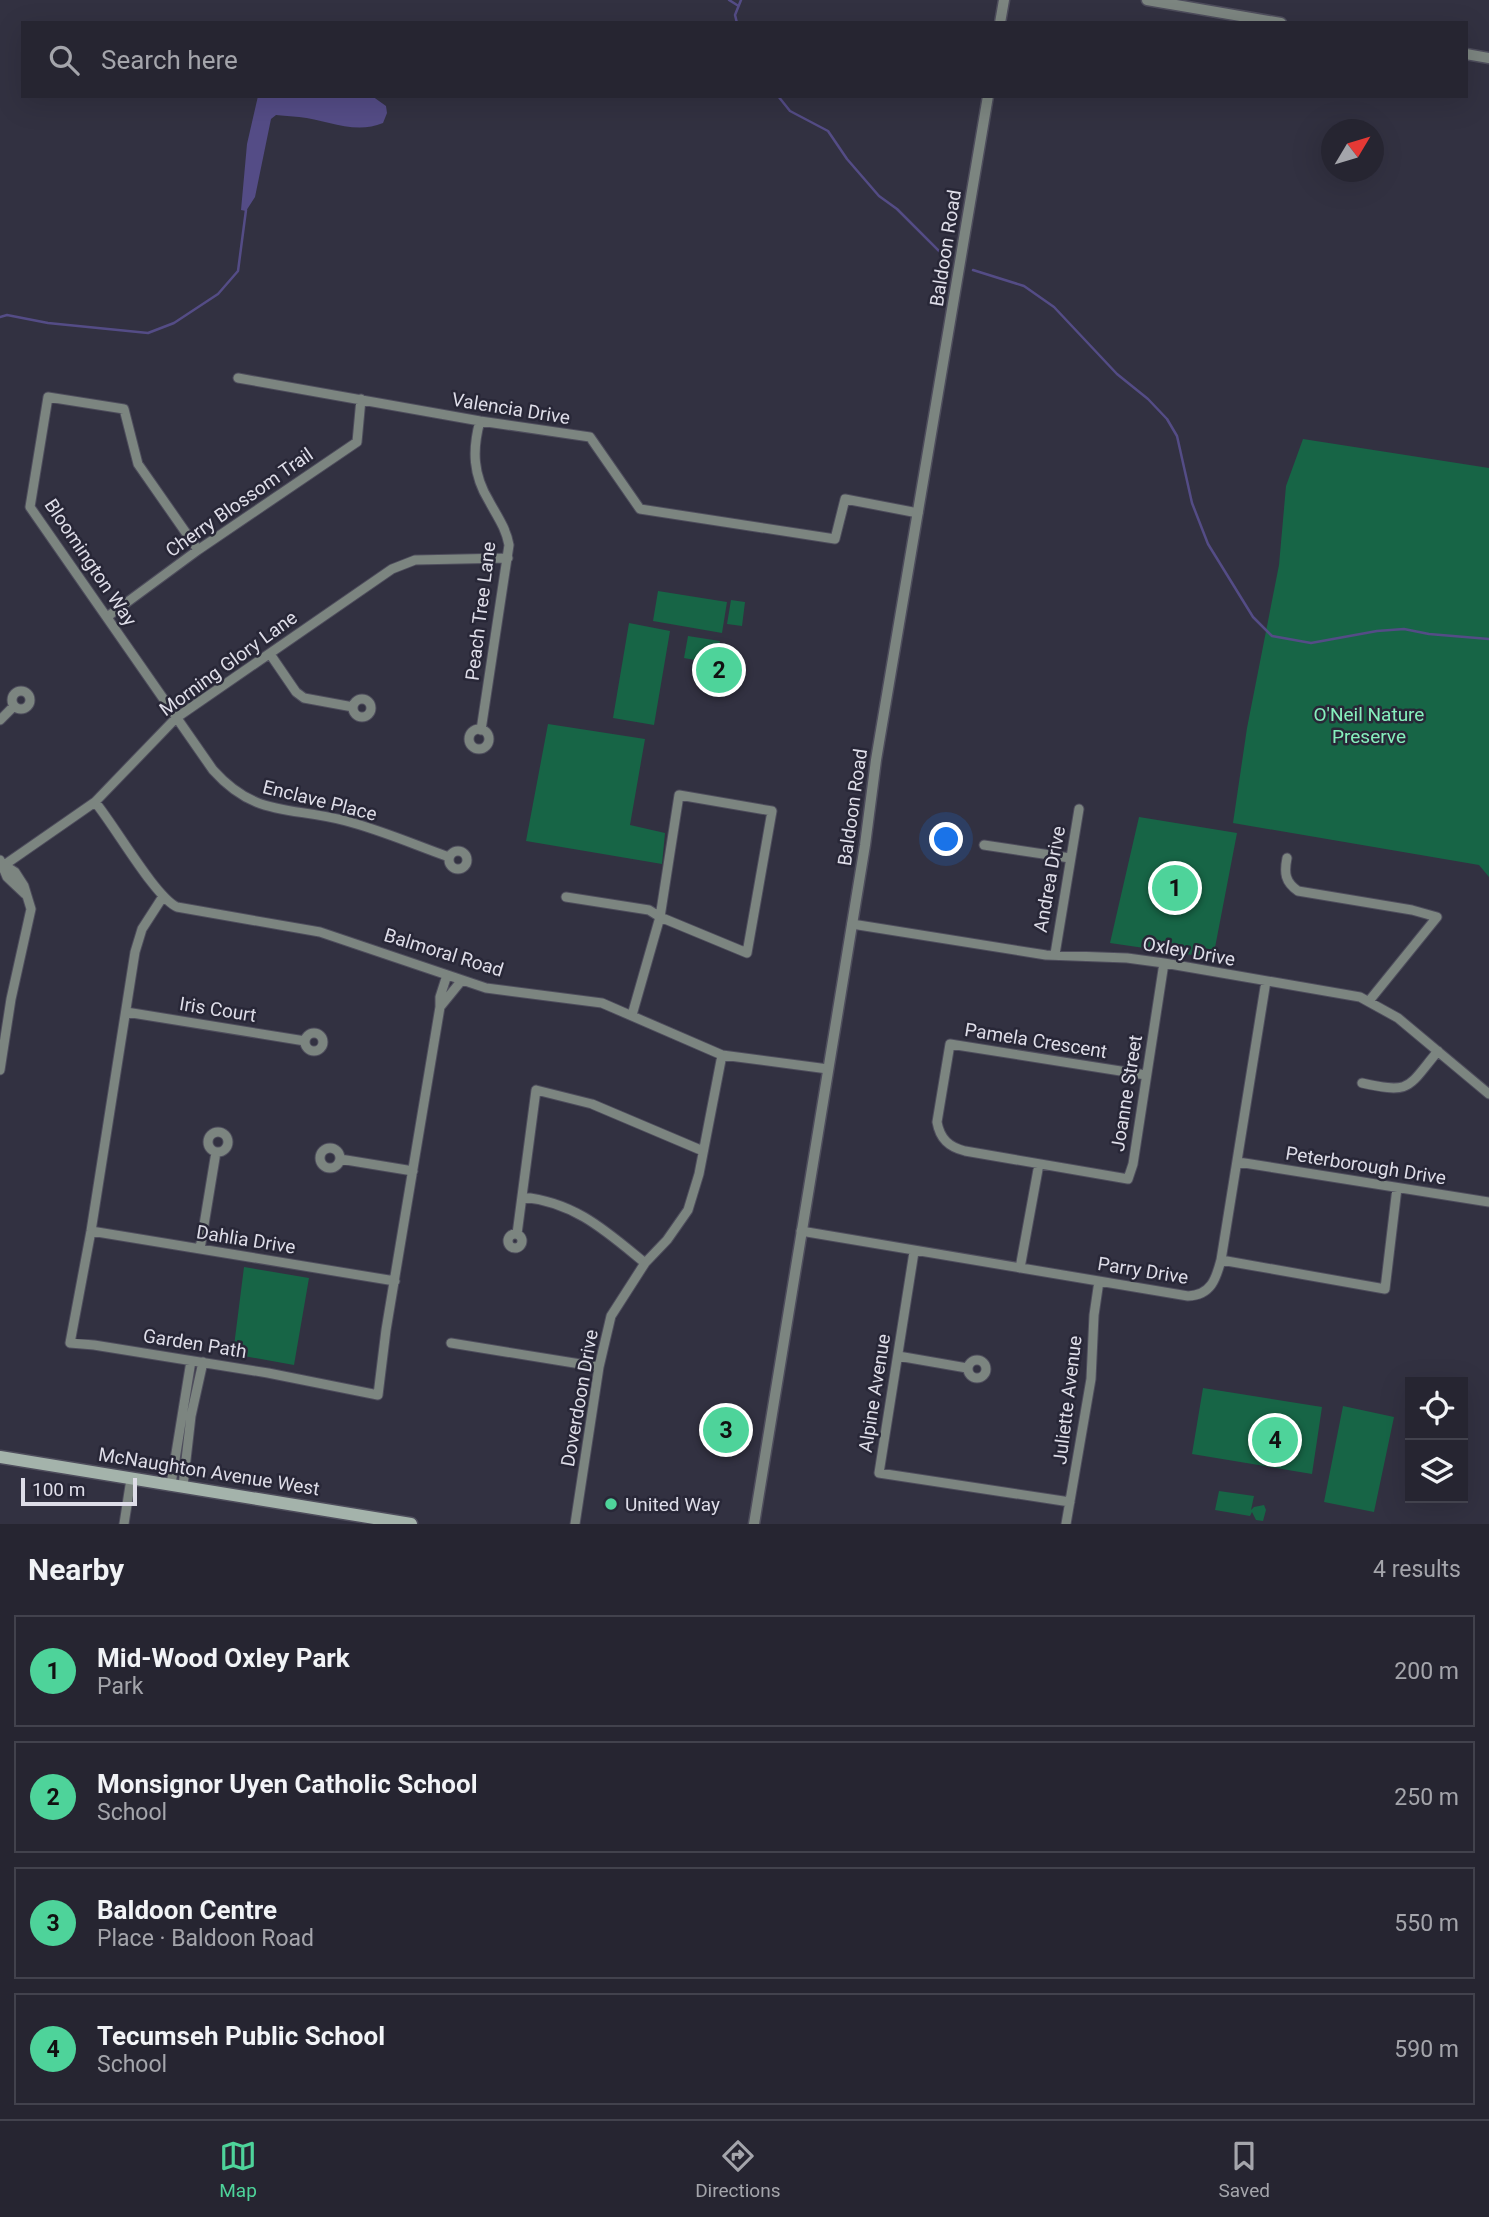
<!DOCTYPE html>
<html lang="en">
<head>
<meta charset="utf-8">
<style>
	body { margin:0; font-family:Roboto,sans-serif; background:#32313d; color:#f1f3f6 }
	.controls { position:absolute; right:21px; bottom:21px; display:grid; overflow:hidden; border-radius:0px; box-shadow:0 7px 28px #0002 }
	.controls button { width:63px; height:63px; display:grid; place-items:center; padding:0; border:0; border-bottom:2px solid #42424d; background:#262531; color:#f1f3f6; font:35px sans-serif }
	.compass { position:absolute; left:1321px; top:119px; width:63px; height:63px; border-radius:50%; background:#262531; box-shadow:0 7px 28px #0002; rotate:52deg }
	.scale { position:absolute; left:21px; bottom:18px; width:116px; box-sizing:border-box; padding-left:7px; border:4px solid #dedde8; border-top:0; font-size:19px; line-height:24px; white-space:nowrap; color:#dedde8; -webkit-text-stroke:5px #282737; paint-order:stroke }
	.you { position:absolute; left:947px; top:840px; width:24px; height:24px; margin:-18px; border:5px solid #fff; border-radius:50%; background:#1a73e8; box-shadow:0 0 0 10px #1a73e833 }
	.badge { display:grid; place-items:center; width:46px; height:46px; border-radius:50%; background:#4ed39a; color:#111; font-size:23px; font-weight:700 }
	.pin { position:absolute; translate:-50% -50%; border:4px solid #fff; box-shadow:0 2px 7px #0006 }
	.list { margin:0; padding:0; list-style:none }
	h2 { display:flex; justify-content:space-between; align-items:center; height:91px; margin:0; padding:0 28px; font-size:30px }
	h2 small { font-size:23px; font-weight:400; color:#a4a5ab }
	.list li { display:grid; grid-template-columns:46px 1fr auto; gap:21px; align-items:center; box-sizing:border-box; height:112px; margin:0 14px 14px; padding:0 14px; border:2px solid #42424d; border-radius:0px }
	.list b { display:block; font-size:26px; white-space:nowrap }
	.list p { margin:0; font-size:23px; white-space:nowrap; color:#a4a5ab }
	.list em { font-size:23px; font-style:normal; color:#a4a5ab }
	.icon { flex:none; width:38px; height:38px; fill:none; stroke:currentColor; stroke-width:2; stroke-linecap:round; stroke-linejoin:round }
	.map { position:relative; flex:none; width:1489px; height:1524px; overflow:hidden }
	.search { position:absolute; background:#262531; box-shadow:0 7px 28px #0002; left:21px; right:21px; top:21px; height:77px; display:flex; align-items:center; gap:18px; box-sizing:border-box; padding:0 24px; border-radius:0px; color:#a4a5ab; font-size:26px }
	.sheet { height:595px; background:#262531 }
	nav { display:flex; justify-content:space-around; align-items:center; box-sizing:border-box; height:98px; border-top:2px solid #42424d; background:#262531; font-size:19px; color:#a4a5ab }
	nav a { display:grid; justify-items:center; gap:4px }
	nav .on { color:#4ed39a }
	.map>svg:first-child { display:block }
	.green { fill:#176546 }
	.water { fill:#544c86 }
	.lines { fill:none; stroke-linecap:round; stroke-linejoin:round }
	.stream { stroke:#544c86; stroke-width:2.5 }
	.minor-casing { stroke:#4e4d5c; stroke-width:11 }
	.tertiary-casing { stroke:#4e4d5c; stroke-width:13 }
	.secondary-casing { stroke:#4e4d5c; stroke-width:15 }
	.minor { stroke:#7c8580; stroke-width:9 }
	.tertiary { stroke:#7c8580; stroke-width:10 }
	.secondary { stroke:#a4b3ab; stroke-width:12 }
	.poi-dot { fill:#4ed39a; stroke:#282737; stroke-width:2.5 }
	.labels { text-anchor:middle; stroke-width:5; stroke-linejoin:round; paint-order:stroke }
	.street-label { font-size:19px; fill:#dedde8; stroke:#282737 }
	.park-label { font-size:19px; fill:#86f0bd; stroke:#282737 }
	.poi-label { font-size:19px; fill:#dedde8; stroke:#282737; text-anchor:start }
</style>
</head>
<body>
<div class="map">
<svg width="1489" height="1524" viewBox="0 0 1489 1524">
	<rect width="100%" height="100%" fill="#323141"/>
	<path class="green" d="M1303,439L1489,468V877L1479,865L1233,823L1247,728L1279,565L1286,486Z
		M658,591L727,602L722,633L653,621Z
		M731,600L745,602L742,626L727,624Z
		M629,623L670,631L654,725L613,718Z
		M688,636L720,641L716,664L684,658Z
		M548,724L645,739L630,825L665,833L662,864L526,841Z
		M1139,817L1237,833L1213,958L1110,943Z
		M244,1267L309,1278L294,1365L233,1354Z
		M1203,1388L1322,1407L1312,1474L1192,1454Z
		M1343,1406L1394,1417L1374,1512L1324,1502Z
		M1219,1491L1254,1496L1251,1510L1254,1507L1264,1505L1266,1510L1263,1521L1256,1520L1252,1512L1250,1516L1215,1510Z"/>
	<path class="water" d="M258,96H372L386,106L387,113L383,123C355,135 327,120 299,117C291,116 283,116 276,115L271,119L255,197L246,211L241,210L247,144Z"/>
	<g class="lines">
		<path class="stream" d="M729,0L737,5
			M737,23L735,15L741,0
			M778,96L790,111L828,131L847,159L879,196L897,209L948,260
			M973,270L1024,286L1054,307L1117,374L1148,399L1167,419L1177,436L1192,503L1208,544L1253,617L1272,636L1311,643L1377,631L1404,629L1429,634L1489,639
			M0,317L7,315L48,323L148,333L174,323L218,294L238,271L246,210"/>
		<defs>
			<path id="minor" d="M238,378L480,421L590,437L640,509L835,539L845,499L918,513
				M480,421C472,450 473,475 489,501C497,516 506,528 509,545L481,730
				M198,550L138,464L124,409L48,397L30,507L213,770C256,818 290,806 346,821C381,830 415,845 449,857
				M107,617L198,550L357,442L361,399
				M270,654L296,692L304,698L353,707
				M12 700a9 9 0 1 1 18 0a9 9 0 1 1-18 0Z
				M353 708a9 9 0 1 1 18 0a9 9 0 1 1-18 0Z
				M0,720L14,706
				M469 739a10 10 0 1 1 20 0a10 10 0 1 1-20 0Z
				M95,802C115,826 155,897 177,907L320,932L486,988L602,1003L722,1055L828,1069
				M984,845L1070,858
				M449 860a9 9 0 1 1 18 0a9 9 0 1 1-18 0Z
				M1287,858C1284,873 1285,882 1298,891L1412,910L1437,917L1369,1001
				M0,860L7,877L25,894
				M0,868L95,802L176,718L392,569L415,560L508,558
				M566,897L649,910L660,917L747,953L772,811L679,795L660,917L632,1015
				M162,898L142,929L135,952L91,1231L70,1343L94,1345L268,1373L378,1395L386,1330L440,1007V997L447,975
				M852,924L1046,955L1127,958L1164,963L1360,997L1398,1018L1489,1094
				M1055,954L1079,809
				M440,1007L462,980
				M126,1012L305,1041
				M305 1042a9 9 0 1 1 18 0a9 9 0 1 1-18 0Z
				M0,1070L11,999L31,909L24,886L15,872L4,865
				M1146,1075L950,1044L937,1122C940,1139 949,1147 965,1151L1128,1179L1133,1164L1164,963
				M1362,1083C1412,1094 1407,1088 1438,1051
				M208 1142a10 10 0 1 1 20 0a10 10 0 1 1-20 0Z
				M320 1158a10 10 0 1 1 20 0a10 10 0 1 1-20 0Z
				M340,1159L413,1171
				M1238,1162L1489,1202
				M522,1197C575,1202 606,1231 645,1263
				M91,1231L395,1281
				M801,1231L1188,1296C1211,1295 1216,1279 1221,1260L1266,981
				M508 1241a7 7 0 1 1 14 0a7 7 0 1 1-14 0Z
				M517,1234L536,1090L592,1104L703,1151
				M200,1249L216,1152
				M914,1252L879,1473L1070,1502
				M1221,1260L1385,1289L1397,1188
				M1020,1268L1039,1164
				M451,1343L599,1367
				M898,1356L967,1368
				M968 1369a9 9 0 1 1 18 0a9 9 0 1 1-18 0Z
				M171,1484L191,1361
				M183,1486L191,1416L203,1362
				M124,1524L131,1479
				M575,1524L599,1367L611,1316L645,1263L667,1240L688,1210L699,1174L722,1055
				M1066,1524L1091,1379L1094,1315L1099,1281"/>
			<path id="tertiary" d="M1147,0L1281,23
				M1000,23L1004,0
				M1466,54L1489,58
				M754,1524L865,845L876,760L988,96"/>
			<path id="secondary" d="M0,1457L411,1524"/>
		</defs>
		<use href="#minor" class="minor-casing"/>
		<use href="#tertiary" class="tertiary-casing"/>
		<use href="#secondary" class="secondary-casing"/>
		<use href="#minor" class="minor"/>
		<use href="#tertiary" class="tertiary"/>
		<use href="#secondary" class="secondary"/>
	</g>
	<circle class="poi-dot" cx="611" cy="1504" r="7"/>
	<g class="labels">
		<g class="street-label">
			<text transform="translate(945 248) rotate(-81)" y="7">Baldoon Road</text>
			<text transform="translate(511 408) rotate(9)" y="7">Valencia Drive</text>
			<text transform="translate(239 502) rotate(-35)" y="7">Cherry Blossom Trail</text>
			<text transform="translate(91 562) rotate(56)" y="7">Bloomington Way</text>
			<text transform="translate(480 611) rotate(-83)" y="7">Peach Tree Lane</text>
			<text transform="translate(228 663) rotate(-36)" y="7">Morning Glory Lane</text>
			<text transform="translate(320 800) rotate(14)" y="7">Enclave Place</text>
			<text transform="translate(852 807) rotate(-82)" y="7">Baldoon Road</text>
			<text transform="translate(1049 879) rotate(-80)" y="7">Andrea Drive</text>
			<text transform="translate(1189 951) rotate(10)" y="7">Oxley Drive</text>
			<text transform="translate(444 952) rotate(17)" y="7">Balmoral Road</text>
			<text transform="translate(218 1009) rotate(9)" y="7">Iris Court</text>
			<text transform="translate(1036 1040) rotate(9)" y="7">Pamela Crescent</text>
			<text transform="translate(1126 1093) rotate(-81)" y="7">Joanne Street</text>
			<text transform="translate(1366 1165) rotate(9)" y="7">Peterborough Drive</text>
			<text transform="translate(246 1239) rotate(9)" y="7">Dahlia Drive</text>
			<text transform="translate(1143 1270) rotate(9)" y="7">Parry Drive</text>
			<text transform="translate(195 1343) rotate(9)" y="7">Garden Path</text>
			<text transform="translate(874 1393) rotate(-81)" y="7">Alpine Avenue</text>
			<text transform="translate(579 1398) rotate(-80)" y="7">Doverdoon Drive</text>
			<text transform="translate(1067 1400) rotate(-83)" y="7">Juliette Avenue</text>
			<text transform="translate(209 1471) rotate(9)" y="7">McNaughton Avenue West</text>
		</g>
		<g class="park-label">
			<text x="1369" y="721">O'Neil Nature<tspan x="1369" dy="22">Preserve</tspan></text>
		</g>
		<g class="poi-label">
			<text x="625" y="1511">United Way</text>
		</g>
	</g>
</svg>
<div class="controls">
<button><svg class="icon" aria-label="locate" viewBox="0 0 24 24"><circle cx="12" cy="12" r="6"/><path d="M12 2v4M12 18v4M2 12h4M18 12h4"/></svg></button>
<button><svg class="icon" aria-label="layers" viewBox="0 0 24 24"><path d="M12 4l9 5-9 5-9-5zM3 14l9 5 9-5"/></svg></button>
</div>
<svg class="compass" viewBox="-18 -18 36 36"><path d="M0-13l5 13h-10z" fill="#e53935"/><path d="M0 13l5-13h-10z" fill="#a4a5ab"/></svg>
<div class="scale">100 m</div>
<div class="you"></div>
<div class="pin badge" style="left:1175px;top:888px">1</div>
<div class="pin badge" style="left:719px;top:670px">2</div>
<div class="pin badge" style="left:726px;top:1430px">3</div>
<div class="pin badge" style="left:1275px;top:1440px">4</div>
<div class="search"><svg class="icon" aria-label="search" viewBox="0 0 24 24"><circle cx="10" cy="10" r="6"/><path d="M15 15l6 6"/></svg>Search here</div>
</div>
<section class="sheet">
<h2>Nearby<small>4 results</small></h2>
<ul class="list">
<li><span class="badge">1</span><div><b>Mid-Wood Oxley Park</b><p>Park</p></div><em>200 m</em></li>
<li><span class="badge">2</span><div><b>Monsignor Uyen Catholic School</b><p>School</p></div><em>250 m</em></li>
<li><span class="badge">3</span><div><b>Baldoon Centre</b><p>Place · Baldoon Road</p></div><em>550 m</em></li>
<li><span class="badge">4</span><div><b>Tecumseh Public School</b><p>School</p></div><em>590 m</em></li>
</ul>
</section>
<nav>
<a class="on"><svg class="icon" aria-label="map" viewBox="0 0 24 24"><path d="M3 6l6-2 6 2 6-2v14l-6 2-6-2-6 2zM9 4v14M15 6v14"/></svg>Map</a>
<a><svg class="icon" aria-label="directions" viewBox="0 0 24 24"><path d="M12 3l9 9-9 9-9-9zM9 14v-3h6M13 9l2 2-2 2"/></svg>Directions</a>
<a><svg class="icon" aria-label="saved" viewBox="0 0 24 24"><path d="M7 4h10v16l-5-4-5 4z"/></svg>Saved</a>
</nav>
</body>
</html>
